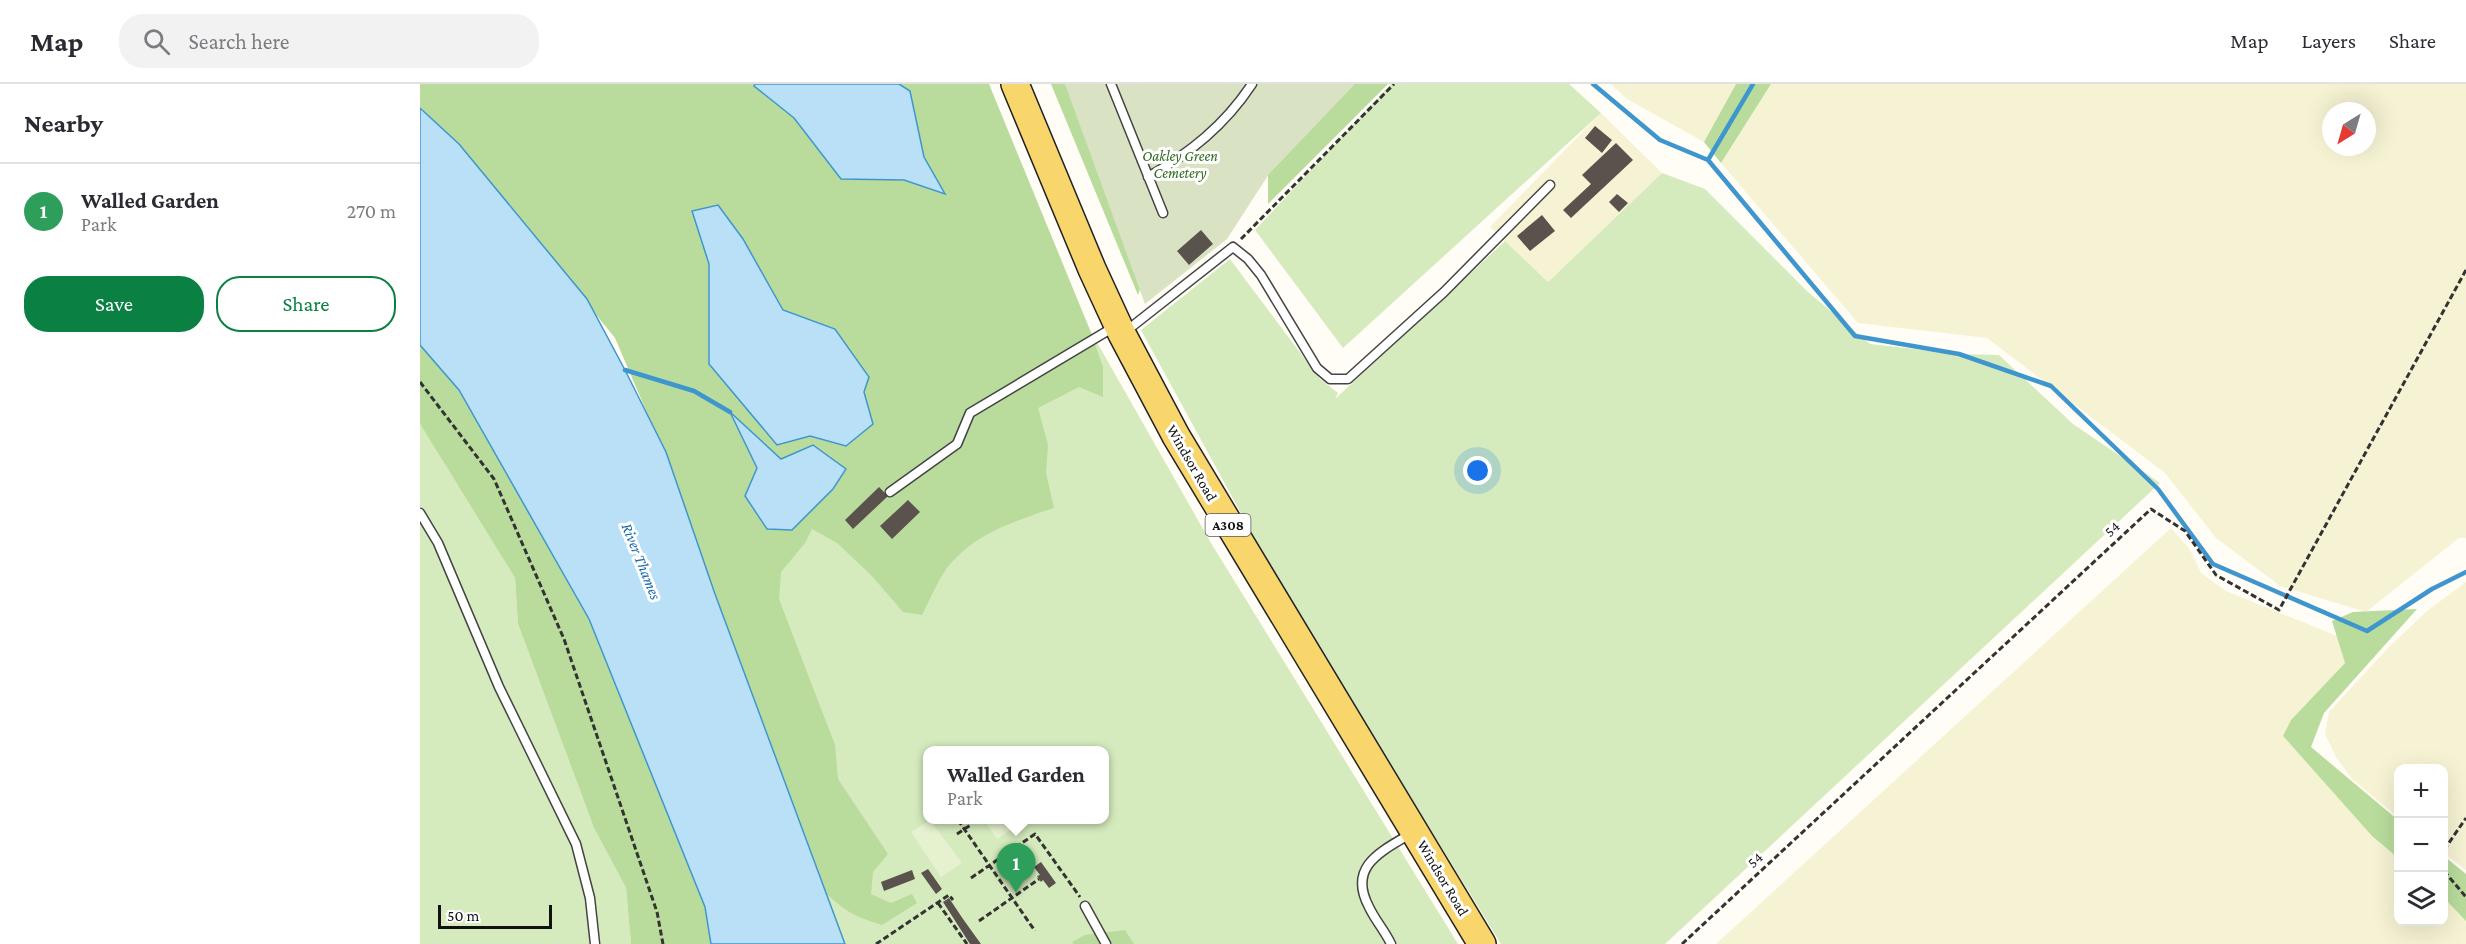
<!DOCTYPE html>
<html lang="en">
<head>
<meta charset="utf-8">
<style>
	body { margin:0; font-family:"Crimson Pro",serif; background:#f2f2f3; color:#2b2b33 }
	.controls { position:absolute; right:18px; bottom:18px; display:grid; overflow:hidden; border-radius:12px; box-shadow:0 6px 24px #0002 }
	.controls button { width:54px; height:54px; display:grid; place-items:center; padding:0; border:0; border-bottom:2px solid #e1e1e2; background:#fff; color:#2b2b33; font:30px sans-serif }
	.compass { position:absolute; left:1902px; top:18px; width:54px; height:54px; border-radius:50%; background:#fff; box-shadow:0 6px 24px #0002; rotate:217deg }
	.scale { position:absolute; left:18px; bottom:15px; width:114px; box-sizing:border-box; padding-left:6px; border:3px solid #111; border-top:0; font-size:16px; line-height:21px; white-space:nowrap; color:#111; -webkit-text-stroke:4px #fff; paint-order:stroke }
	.you { position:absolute; left:1058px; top:387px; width:21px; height:21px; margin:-15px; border:4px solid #fff; border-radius:50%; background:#1a73e8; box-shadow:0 0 0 9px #1a73e833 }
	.badge { display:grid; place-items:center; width:39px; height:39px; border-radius:50%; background:#0b8043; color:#fff; font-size:20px; font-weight:700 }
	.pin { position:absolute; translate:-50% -50px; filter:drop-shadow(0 2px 3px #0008) }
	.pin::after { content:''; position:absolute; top:32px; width:21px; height:18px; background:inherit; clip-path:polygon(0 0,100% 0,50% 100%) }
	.popup { position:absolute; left:503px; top:662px; width:186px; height:78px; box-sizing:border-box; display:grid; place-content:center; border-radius:12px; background:#fff; filter:drop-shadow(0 2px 4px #0005); font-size:20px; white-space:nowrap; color:#7c7c81 }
	.popup b { font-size:22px; color:#2b2b33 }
	.popup::after { content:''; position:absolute; left:50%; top:100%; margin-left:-12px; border:12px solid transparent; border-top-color:#fff }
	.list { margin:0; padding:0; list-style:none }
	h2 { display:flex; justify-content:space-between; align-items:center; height:78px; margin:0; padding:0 24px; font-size:26px }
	h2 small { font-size:20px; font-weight:400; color:#7c7c81 }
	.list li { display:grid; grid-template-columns:39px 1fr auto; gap:18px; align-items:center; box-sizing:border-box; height:96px; padding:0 24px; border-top:2px solid #e1e1e2 }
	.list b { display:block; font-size:22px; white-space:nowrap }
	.list p { margin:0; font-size:20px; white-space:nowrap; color:#7c7c81 }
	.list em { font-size:20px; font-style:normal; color:#7c7c81 }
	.actions { display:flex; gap:12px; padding:18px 24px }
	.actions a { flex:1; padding:14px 0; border:2px solid #0b8043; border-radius:24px; text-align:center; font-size:21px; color:#0b8043 }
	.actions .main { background:#0b8043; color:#fff }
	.icon { flex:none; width:33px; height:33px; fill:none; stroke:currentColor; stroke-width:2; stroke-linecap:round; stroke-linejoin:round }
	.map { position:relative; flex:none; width:2046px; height:860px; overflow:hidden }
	header { display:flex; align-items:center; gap:36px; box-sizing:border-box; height:84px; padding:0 30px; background:#fff; border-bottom:2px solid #e1e1e2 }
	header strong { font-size:28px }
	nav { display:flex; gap:33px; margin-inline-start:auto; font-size:21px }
	.search { width:420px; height:54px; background:#f2f2f3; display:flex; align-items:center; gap:15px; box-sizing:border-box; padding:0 21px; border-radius:24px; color:#7c7c81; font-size:22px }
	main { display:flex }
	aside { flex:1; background:#fff }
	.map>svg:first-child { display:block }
	.farmland { fill:#f6f3d4; fill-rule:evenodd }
	.green { fill:#d5ebbd; fill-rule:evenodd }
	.forest { fill:#b9dc9c }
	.cemetery { fill:#d9e3c4 }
	.pitch { fill:#e6f2cf }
	.water { fill:#b9e0f7; stroke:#3f96cf; stroke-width:1.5 }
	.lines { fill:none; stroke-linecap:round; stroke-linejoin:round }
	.stream { stroke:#3f96cf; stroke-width:4.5 }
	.building { fill:#5a524d }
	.service-casing { stroke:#444; stroke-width:11 }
	.primary-casing { stroke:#222; stroke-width:30 }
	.path { stroke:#333; stroke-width:3; stroke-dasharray:6 3; stroke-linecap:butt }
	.service { stroke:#fff; stroke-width:8 }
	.primary { stroke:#f9d66b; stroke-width:27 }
	.labels { text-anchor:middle; stroke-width:6; stroke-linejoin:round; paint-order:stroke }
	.shield { fill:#fff; stroke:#585858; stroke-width:1.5 }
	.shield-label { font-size:14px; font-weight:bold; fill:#111 }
	.park-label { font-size:15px; font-style:italic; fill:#2f6b1f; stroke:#fff }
	.street-label { font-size:15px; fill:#111; stroke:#fff }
	.water-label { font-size:16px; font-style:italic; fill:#1768a6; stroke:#fff }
</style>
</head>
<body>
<header>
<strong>Map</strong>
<div class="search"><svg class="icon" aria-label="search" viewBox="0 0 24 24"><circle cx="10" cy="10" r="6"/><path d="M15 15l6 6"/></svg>Search here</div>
<nav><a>Map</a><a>Layers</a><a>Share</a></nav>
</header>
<main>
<aside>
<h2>Nearby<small></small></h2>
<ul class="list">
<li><span class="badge" style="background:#2e9e5b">1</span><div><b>Walled Garden</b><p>Park</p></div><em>270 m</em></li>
</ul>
<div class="actions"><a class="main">Save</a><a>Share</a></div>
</aside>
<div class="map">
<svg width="2046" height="860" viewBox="0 0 2046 860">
	<rect width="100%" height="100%" fill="#fffdf5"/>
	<path class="farmland" d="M1191,0H1316L1284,58L1207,15Z
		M1351,0H2046V454H2039L1946,528L1860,502L1796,454L1745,389L1567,254L1438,239L1301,79ZM1911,27H1947V63H1911Z
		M1181,29L1242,89L1128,198L1070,143Z
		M1751,444L1769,464L1781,489L1806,507L1917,552L1925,579L1871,636L1952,752L1978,774V838H2024V814L2046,837V860H1296Z
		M2046,498V786L2024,769V684H1978V733L1932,695L1916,673L1905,650L1909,628L1968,564L2007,527Z"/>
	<path class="green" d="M971,0H1149L1181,29L923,264L835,146Z
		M1242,89L1285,105L1388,208L1450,260L1539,270L1579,271L1653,340L1740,399L1245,860H1081L858,497L721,246L810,175L899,294L918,309L915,315L1085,157L1128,198Z
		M670,246L791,459L1038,860H425L400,793L341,484L408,433ZM508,666H684V736H508Z
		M0,340L95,494L98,540L174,744L206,804L211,860H0Z"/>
	<path class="forest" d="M0,0H569L670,246L683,283V313L659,303L618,324L628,361L626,389L634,424C598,436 558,448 532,478C519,492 511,514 502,531L483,528L452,492L417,459L392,445L385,459L361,488L359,515L415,661L418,695L468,770L453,788L451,810L471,819L492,810L497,819L462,841C437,833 425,828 407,810L295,510L254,392L195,254L41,64L0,23Z
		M631,0H672L730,176L718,211Z
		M931,0H968L848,120V90Z
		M1316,0H1351L1301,79L1284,58Z
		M0,261L39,306L169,535L285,823L291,860H211L206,804L174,744L98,540L95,494L0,340Z
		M1997,525L1904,629L1891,663L1978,736V774L1952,752L1863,652L1871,636L1925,579L1912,537L1933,528Z
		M2024,772L2046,790V837L2024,814Z
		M705,846L714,860H654L652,858L665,851Z"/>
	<path class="cemetery" d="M645,0H935L849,90L807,155L725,220Z"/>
	<path class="pitch" d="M510,736L542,779L521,793L491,748Z
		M564,736H594L598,741L577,755Z"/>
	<path class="water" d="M335,0H479L490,7L504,73L525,110L484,96L421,95L374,34L334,2Z
		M0,24L39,60L167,215L205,286L246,368L295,510L425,860H291L285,823L169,535L39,306L0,261Z
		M298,121L323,155L363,226L415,245L449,293L444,308L453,340L426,362L390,352L357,361L289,280V180L272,127Z
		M310,328L361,375L393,361L426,385L413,405L372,446L347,445L325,412L337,384Z"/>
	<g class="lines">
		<path class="stream" d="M1173,0L1240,56L1288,76L1333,0
			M1288,76L1435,252L1539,270L1631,302L1738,405L1793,480L1947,547L2012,505L2046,488
			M205,286L274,307L310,328"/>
	</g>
	<path class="building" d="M1175,42L1192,56L1182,69L1165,54Z
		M1196,59L1213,76L1151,134L1143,126L1171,100L1162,91Z
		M1197,110L1208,119L1199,128L1189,118Z
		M1122,131L1135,147L1110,167L1097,152Z
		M781,146L793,160L769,181L757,167Z
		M459,403L468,412L433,445L425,436Z
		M488,416L500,428L472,455L460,442Z
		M621,778L636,799L629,804L623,796L621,798L617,792L620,791L614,783Z
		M508,785L522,805L516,810L501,789Z
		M492,786L495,795L464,807L461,798Z
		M529,814L543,835L561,860H550L523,818Z"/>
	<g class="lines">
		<defs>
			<path id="service" d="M691,0L743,129
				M728,93C770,69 805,41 832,0
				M705,248L813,163L828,175L841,191L897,284L910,295H928L1024,208L1130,101
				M470,408L537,360L550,329L694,243
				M0,429L18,459L79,603L156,760L170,814L175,860
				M665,822L686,860
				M971,860C965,847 955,836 949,823C927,782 962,767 992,749"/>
			<path id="primary" d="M595,0L672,185L702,250L756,352L1062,860"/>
		</defs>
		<use href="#service" class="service-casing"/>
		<use href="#primary" class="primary-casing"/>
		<path class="path" d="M821,155L974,0
			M0,298L74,395L144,555L237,828L243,860
			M538,736L615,847
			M537,750L552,740
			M2024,766L2046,734
			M2024,787L2046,813
			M551,794L615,750L660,813
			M518,819L547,860
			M559,837L619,795
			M456,860L529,811L533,816
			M1262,860L1731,425L1765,447L1796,491L1859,526L2046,186"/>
		<use href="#service" class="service"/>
		<use href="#primary" class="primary"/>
	</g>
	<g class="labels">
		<rect class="shield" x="785.5" y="430" width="45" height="22" rx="4.5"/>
		<g class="shield-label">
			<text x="808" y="446">A308</text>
		</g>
		<g class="park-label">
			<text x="760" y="77">Oakley Green<tspan x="760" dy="17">Cemetery</tspan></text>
		</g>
		<g class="street-label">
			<text transform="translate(772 379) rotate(60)" y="5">Windsor Road</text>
			<text transform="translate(1692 445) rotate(-43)" y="5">54</text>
			<text transform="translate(1335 776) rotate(-43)" y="5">54</text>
			<text transform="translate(1023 794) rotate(59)" y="5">Windsor Road</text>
		</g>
		<g class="water-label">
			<text transform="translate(222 477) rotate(68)" y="6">River Thames</text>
		</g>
	</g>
</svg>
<div class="controls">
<button>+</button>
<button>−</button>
<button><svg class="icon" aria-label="layers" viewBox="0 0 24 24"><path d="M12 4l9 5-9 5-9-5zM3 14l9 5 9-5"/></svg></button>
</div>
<svg class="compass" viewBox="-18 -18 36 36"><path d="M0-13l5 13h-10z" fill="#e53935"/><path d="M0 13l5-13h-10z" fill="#7c7c81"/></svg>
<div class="scale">50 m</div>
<div class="you"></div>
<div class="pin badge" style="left:596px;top:809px;background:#2e9e5b">1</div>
<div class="popup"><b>Walled Garden</b>Park</div>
</div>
</main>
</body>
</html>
